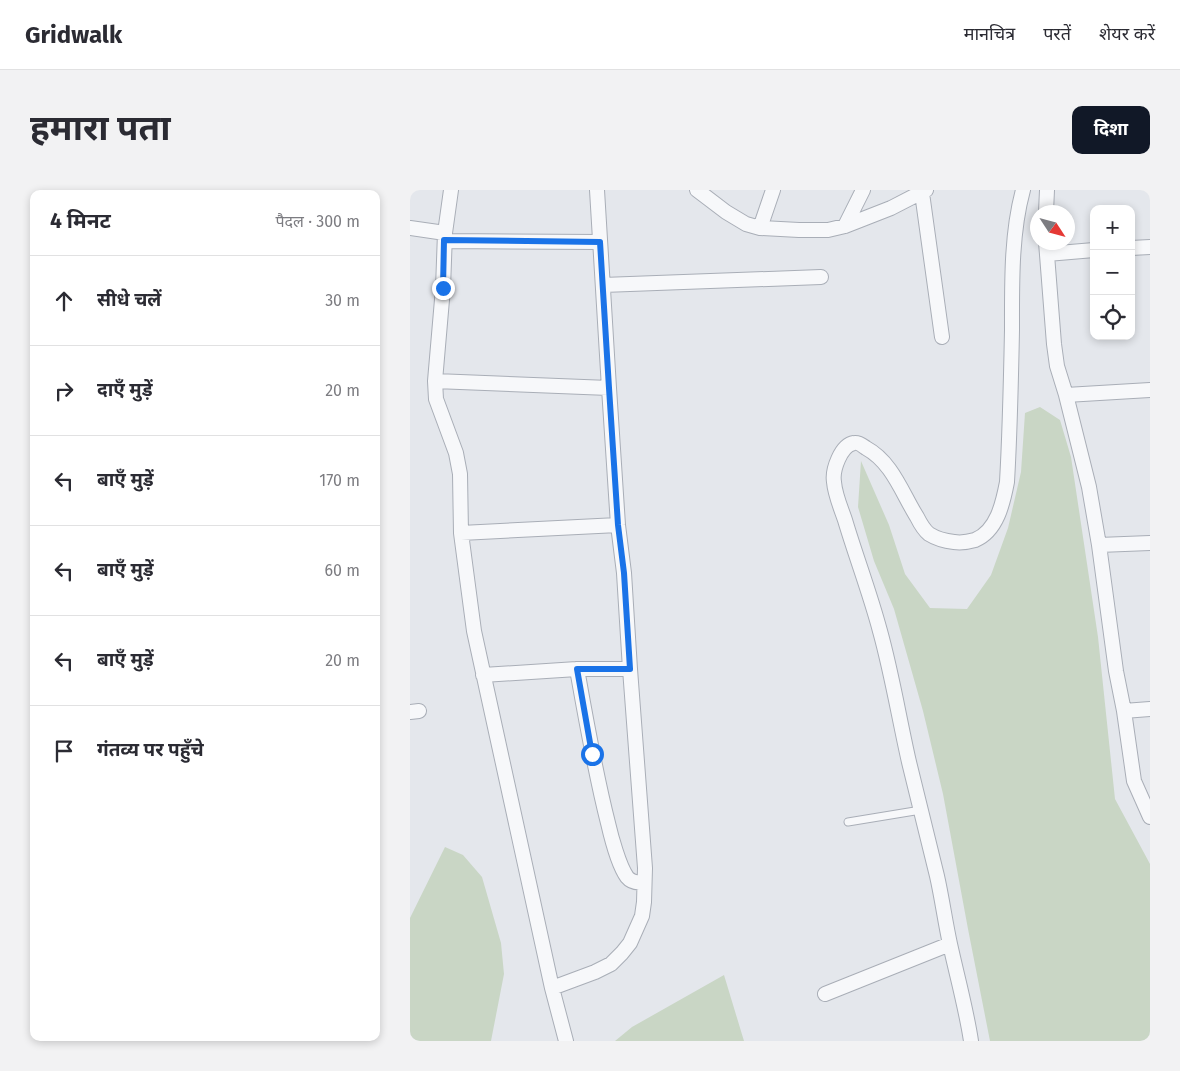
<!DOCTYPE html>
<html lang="hi">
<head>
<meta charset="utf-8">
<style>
	body { margin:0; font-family:"Fira Sans","Noto Sans Devanagari",sans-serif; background:#f2f2f3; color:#2b2b33 }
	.controls { position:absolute; right:15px; top:15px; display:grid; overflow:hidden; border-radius:10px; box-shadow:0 2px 8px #0003 }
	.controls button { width:45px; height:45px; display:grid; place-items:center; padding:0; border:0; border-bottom:1px solid #e1e1e2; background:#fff; color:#2b2b33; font:25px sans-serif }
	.compass { position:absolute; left:620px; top:15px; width:45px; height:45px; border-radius:50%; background:#fff; box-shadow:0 2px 8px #0003; rotate:126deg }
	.stop { position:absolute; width:15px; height:15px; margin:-11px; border:4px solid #1a73e8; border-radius:50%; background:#fff }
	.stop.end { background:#1a73e8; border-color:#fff; box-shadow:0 1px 5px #0008 }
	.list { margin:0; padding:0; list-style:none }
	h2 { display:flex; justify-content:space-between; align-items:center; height:65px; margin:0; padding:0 20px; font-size:21px }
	h2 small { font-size:16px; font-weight:400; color:#7c7c81 }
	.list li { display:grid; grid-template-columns:32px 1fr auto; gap:15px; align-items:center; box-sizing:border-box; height:90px; padding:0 20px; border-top:1px solid #e1e1e2 }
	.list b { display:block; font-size:19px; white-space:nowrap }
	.list em { font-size:16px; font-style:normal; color:#7c7c81 }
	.icon { flex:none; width:28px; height:28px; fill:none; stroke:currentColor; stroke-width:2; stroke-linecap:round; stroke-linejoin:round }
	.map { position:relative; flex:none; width:740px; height:851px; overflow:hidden; border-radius:10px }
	header { display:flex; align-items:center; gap:30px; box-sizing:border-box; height:70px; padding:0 25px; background:#fff; border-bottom:1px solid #e1e1e2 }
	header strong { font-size:24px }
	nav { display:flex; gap:28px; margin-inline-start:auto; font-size:18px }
	.intro { display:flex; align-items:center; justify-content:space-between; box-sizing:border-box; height:120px; padding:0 30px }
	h1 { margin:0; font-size:35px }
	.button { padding:12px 22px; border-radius:10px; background:#111827; color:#fff; font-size:18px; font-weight:700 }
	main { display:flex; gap:30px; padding:0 30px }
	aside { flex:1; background:#fff; border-radius:10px; box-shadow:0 2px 8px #0003 }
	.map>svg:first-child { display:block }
	.green { fill:#c9d6c5 }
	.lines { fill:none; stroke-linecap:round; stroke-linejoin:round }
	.lane-casing { stroke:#a9aeb7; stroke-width:9 }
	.street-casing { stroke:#a9aeb7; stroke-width:16 }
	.lane { stroke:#f7f8fa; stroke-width:7 }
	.street { stroke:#f7f8fa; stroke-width:14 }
	.route { stroke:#1a73e8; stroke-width:6 }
</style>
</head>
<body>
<header>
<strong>Gridwalk</strong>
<nav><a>मानचित्र</a><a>परतें</a><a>शेयर करें</a></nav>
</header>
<div class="intro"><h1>हमारा पता</h1><a class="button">दिशा</a></div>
<main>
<aside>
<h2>4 मिनट<small>पैदल · 300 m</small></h2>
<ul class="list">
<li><svg class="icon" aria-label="ahead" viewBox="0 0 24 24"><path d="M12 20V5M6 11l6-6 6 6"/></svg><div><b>सीधे चलें</b></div><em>30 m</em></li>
<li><svg class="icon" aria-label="right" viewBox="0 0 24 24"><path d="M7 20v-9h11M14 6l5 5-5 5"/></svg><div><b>दाएँ मुड़ें</b></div><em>20 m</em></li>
<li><svg class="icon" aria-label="left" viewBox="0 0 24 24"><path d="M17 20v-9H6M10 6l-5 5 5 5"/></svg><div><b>बाएँ मुड़ें</b></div><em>170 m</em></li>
<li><svg class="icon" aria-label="left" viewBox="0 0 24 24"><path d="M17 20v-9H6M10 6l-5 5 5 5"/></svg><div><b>बाएँ मुड़ें</b></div><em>60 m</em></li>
<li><svg class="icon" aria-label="left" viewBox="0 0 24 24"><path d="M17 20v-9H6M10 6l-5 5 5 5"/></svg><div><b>बाएँ मुड़ें</b></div><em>20 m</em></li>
<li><svg class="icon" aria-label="arrive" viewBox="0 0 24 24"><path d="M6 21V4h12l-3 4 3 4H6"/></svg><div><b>गंतव्य पर पहुँचे</b></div></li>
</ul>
</aside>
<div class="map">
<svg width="740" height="851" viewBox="0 0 740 851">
	<rect width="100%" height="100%" fill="#e4e7ec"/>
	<path class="green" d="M630,217L650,230L661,267L688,447L705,609L740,674V851H580L558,739L533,604L513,521L484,419L464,371L448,317L451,271L479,335L495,384L520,418L557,419L581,385L598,338L611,282L615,223Z
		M35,657L53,665L72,687L91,753L94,784L81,851H0V728Z
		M314,785L334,851H205L222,837Z"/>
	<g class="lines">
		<defs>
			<path id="lane" d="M438,632L511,620"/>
			<path id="street" d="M41,0L35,43L33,98L25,191L26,209L46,263L50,284L51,343L64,441L142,798L156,851
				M287,0L316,22L336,34L350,38L389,40H418L435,36L481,18L516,0
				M512,3L532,147
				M636,22L637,0
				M435,36L453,0
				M0,38L35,43
				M350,38L363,0
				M35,51L190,52
				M636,52L644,154L647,176L656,205L679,297L689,355L706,481L714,521L724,591L740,627
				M721,58L740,57
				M637,64L684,60
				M193,95L411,87
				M25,191L199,198
				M656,205L740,200
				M51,343L208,335
				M689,355L740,353
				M167,479C176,530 185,582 198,633C201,646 209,676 217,687C221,692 228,693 234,692
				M73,485L167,479H220
				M714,521L740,519
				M0,522L9,521
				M142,798L185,782L201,774L212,763L220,753L232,726L234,712L235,678L220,479L214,383L208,335L199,198L187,0
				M415,804L540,754
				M561,851C556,818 547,786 540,754C535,731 532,708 527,686C518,648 508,610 499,572C489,528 482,484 470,441C460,403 446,367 435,330C431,318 425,305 424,292C422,280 431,255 444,253C449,252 453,256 456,258C482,272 492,303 507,327C510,333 514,340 519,344C527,349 535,351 544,352C551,353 558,352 565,350C587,341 593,313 597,292C600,241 601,190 602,140C602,94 601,44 613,0"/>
		</defs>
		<use href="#lane" class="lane-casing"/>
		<use href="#street" class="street-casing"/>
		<use href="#lane" class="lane"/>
		<use href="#street" class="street"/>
	</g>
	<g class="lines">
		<path class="route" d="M33,98L34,50L190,52L199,198L208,335L214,383L220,479H167L182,564"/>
	</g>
</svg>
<div class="controls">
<button>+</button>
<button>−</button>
<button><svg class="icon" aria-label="locate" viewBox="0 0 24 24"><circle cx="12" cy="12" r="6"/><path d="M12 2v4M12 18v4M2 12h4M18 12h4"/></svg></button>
</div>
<svg class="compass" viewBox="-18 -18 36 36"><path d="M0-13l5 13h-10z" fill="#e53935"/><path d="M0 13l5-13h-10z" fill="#7c7c81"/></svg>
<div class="stop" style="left:182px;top:564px"></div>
<div class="stop end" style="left:33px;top:98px"></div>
</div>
</main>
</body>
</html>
